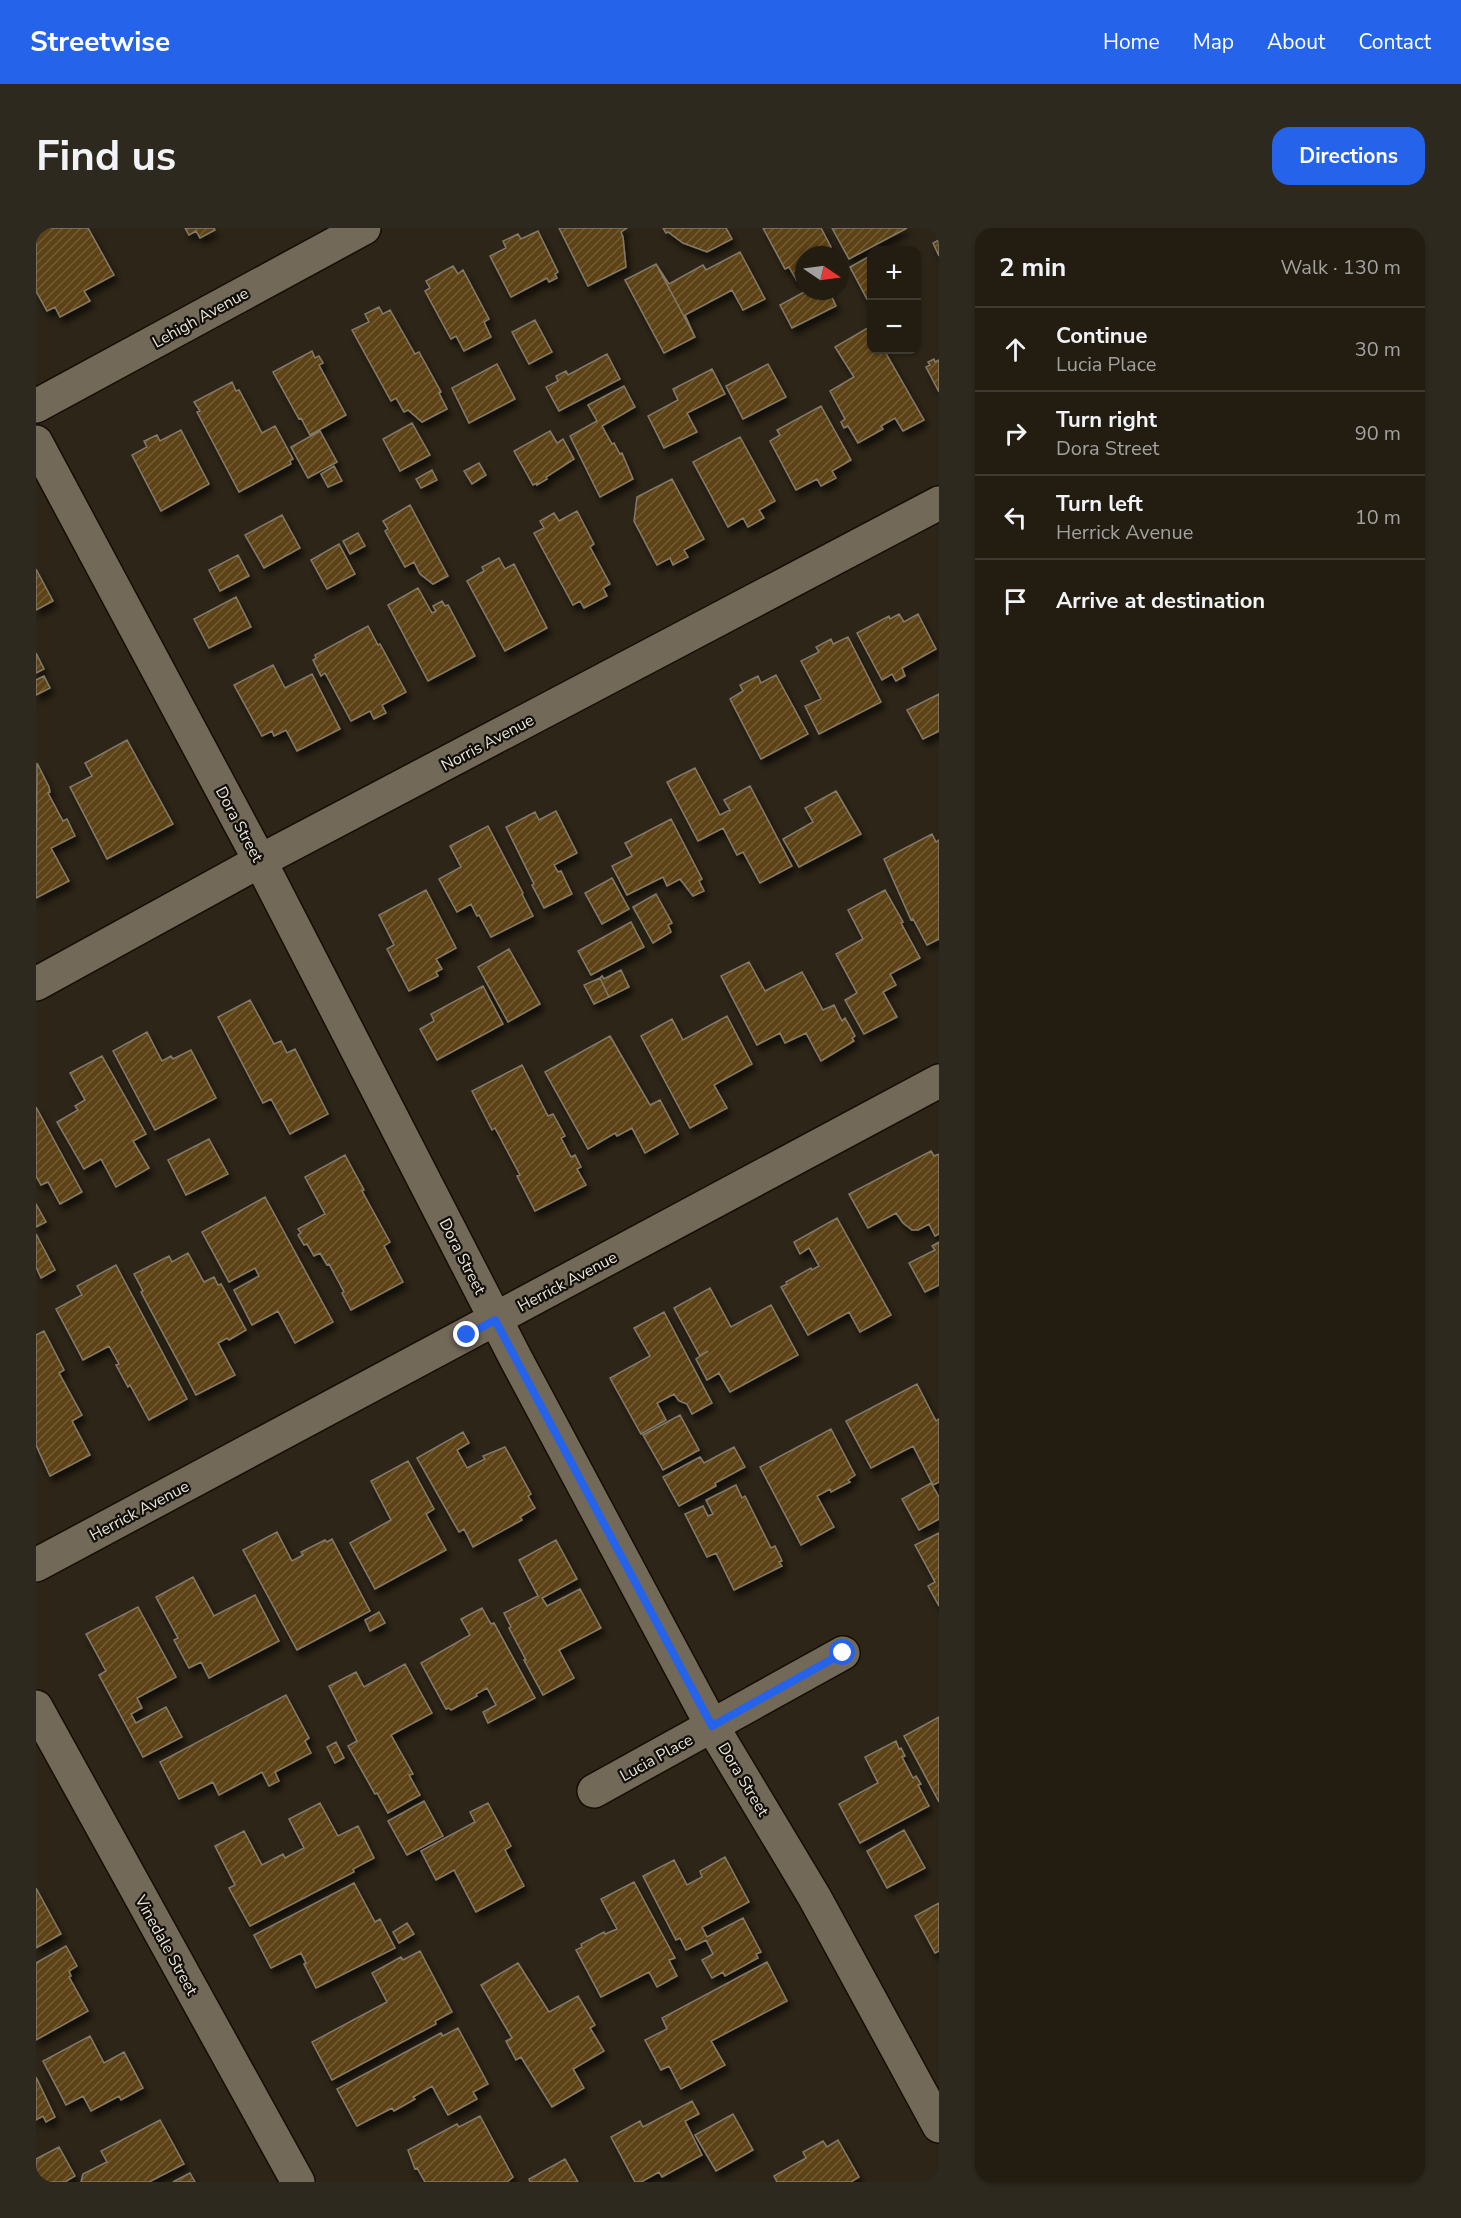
<!DOCTYPE html>
<html lang="en">
<head>
<meta charset="utf-8">
<style>
	body { margin:0; font-family:"Nunito Sans",sans-serif; background:#2e291f; color:#f1f3f6 }
	.controls { position:absolute; right:18px; top:18px; display:grid; overflow:hidden; border-radius:12px; box-shadow:0 2px 4px #0004 }
	.controls button { width:54px; height:54px; display:grid; place-items:center; padding:0; border:0; border-bottom:2px solid #3f3a31; background:#221c11; color:#f1f3f6; font:30px sans-serif }
	.compass { position:absolute; left:759px; top:18px; width:54px; height:54px; border-radius:50%; background:#221c11; box-shadow:0 2px 4px #0004; rotate:103deg }
	.stop { position:absolute; width:18px; height:18px; margin:-14px; border:4px solid #2563eb; border-radius:50%; background:#fff }
	.stop.end { background:#2563eb; border-color:#fff; box-shadow:0 2px 6px #0008 }
	.list { margin:0; padding:0; list-style:none }
	h2 { display:flex; justify-content:space-between; align-items:center; height:78px; margin:0; padding:0 24px; font-size:26px }
	h2 small { font-size:20px; font-weight:400; color:#a2a19f }
	.list li { display:grid; grid-template-columns:39px 1fr auto; gap:18px; align-items:center; box-sizing:border-box; height:84px; padding:0 24px; border-top:2px solid #3f3a31 }
	.list b { display:block; font-size:22px; white-space:nowrap }
	.list p { margin:0; font-size:20px; white-space:nowrap; color:#a2a19f }
	.list em { font-size:20px; font-style:normal; color:#a2a19f }
	.icon { flex:none; width:33px; height:33px; fill:none; stroke:currentColor; stroke-width:2; stroke-linecap:round; stroke-linejoin:round }
	.map { position:relative; flex:none; width:903px; height:1954px; overflow:hidden; border-radius:18px }
	header { display:flex; align-items:center; gap:36px; box-sizing:border-box; height:84px; padding:0 30px; background:#2563eb; color:#fff }
	header strong { font-size:28px }
	nav { display:flex; gap:33px; margin-inline-start:auto; font-size:21px }
	.intro { display:flex; align-items:center; justify-content:space-between; box-sizing:border-box; height:144px; padding:0 36px }
	h1 { margin:0; font-size:42px }
	.button { padding:15px 27px; border-radius:18px; background:#2563eb; color:#fff; font-size:21px; font-weight:700 }
	main { display:flex; gap:36px; padding:0 36px }
	aside { flex:1; background:#221c11; border-radius:18px; box-shadow:0 2px 4px #0004 }
	.map>svg:first-child { display:block }
	.building { fill:url(#building-hatch); stroke:#847a69; stroke-width:1.5; filter:url(#shadow) }
	.lines { fill:none; stroke-linecap:round; stroke-linejoin:round }
	.minor-casing { stroke:#150e03; stroke-width:36 }
	.minor { stroke:#736959; stroke-width:33 }
	.route { stroke:#2563eb; stroke-width:8 }
	.labels { text-anchor:middle; stroke-width:4.5; stroke-linejoin:round; paint-order:stroke }
	.street-label { font-size:16px; fill:#eae5dc; stroke:#120f09 }
</style>
</head>
<body>
<header>
<strong>Streetwise</strong>
<nav><a>Home</a><a>Map</a><a>About</a><a>Contact</a></nav>
</header>
<div class="intro"><h1>Find us</h1><a class="button">Directions</a></div>
<main>
<div class="map">
<svg width="903" height="1954" viewBox="0 0 903 1954">
	<defs>
		<pattern id="building-hatch" width="6" height="6" patternUnits="userSpaceOnUse" patternTransform="scale(1.5)"><rect width="6" height="6" fill="#5b4212"/><path d="M-1 1l2-2M0 6l6-6M5 7l2-2" fill="none" stroke="#735d34"/></pattern>
		<filter id="shadow"><feDropShadow dx="3.5" dy="6" stdDeviation="3" flood-color="#0009"/></filter>
	</defs>
	<rect width="100%" height="100%" fill="#2d2517"/>
	<path class="building" d="M0,0H52L78,47L48,63L54,73L24,89L19,79L11,83L0,63Z
		M149,0H178L179,2L164,10L160,3L153,7Z
		M523,0H591L585,4L587,9L590,39L552,58Z
		M627,0H690L696,11L671,24L647,15L632,4L630,5Z
		M727,0H785L795,19L780,27H768V49L761,53L753,39L749,41Z
		M796,0H871L813,31Z
		M502,3L522,44L519,46L521,50L513,54L511,50L475,69L454,28L470,20L467,13L482,6L485,11Z
		M903,12V28L897,15Z
		M704,24L729,71L707,82L696,62L649,87L659,109L620,36L633,56L667,37L670,42Z
		M836,27V69L831,71L814,39Z
		M620,36L659,109L628,125L589,52Z
		M417,38L422,46L427,42L453,91L448,94L455,109L428,123L420,108L415,111L389,63L394,60L390,53Z
		M770,63H793L800,78L756,100L744,77Z
		M343,79L347,86L354,82L379,126L383,124L405,164L403,165L411,181L386,194L372,182L368,184L360,170L355,173L316,102L333,94L329,86Z
		M499,92L516,124L493,136L476,104Z
		M835,98L836,122H848L888,192L867,203L859,190L845,198L847,201L822,215L812,198L808,200L805,194L809,191L794,163L818,149L799,119Z
		M276,123L279,130L283,128L287,135L283,137L310,187L274,207L265,190L263,191L237,144Z
		M571,126L584,151L523,183L510,159L522,153L520,148L530,143L532,147Z
		M898,131L899,134L903,132V164L890,139L894,137L892,134Z
		M461,136L479,171L433,195L416,160Z
		M732,136L750,169L707,191L690,158Z
		M676,141L689,166L651,185L661,204L628,220L612,188L642,172L637,161Z
		M196,154L200,163L203,162L226,205L239,198L257,231L254,233L255,236L203,264L161,184L164,183L158,174Z
		M588,158L599,179L566,198L576,216L578,215L584,226L586,225L597,251L564,269L534,208L561,193L552,177Z
		M785,178L815,232L796,243L800,250L785,258L781,251L760,262L734,213L744,207L741,202Z
		M376,195L394,227L364,243L347,211Z
		M145,202L173,256L125,283L96,227L111,219L108,213L121,207L124,213Z
		M284,203L301,234L272,250L255,219Z
		M514,203L521,215L527,211L538,231L510,249L511,251L501,257V255L497,257L478,223Z
		M704,209L739,273L723,282L728,290L712,299L707,290L692,299L657,234Z
		M443,235L450,247L436,256L428,243Z
		M298,238L306,253L292,259L285,246Z
		M396,242L401,252L385,260L380,251Z
		M636,251L668,311L648,322L652,329L637,337L634,330L621,337L598,293L601,269Z
		M374,277L412,348L397,356L384,346L378,334L369,339L349,303L352,301L347,293Z
		M541,283L558,316L554,319L574,356L567,360L571,368L548,380L544,373L537,377L498,305L508,300L504,293L518,285L523,293Z
		M246,287L264,320L228,340L209,307Z
		M322,305L329,318L314,326L307,313Z
		M303,316L319,346L291,361L275,332Z
		M202,327L213,348L184,363L173,342Z
		M463,330L469,341L478,336L511,400L469,423L431,353L448,343L446,339Z
		M0,341L17,373L0,382Z
		M382,360L396,385L400,383L397,378L406,373L409,378L412,377L439,428L392,453L352,377Z
		M200,369L215,399L173,420L158,391Z
		M863,386L868,394L882,386L900,421L866,440L869,448L860,453L856,446L846,452L821,405L853,388L854,391Z
		M332,398L342,417L344,416L370,464L346,477L350,485L338,491L334,483L315,493L289,445L285,448L277,432L280,430L279,427Z
		M812,409L845,474L783,506L769,478L785,471L765,433L783,424L780,419L795,411L797,416Z
		M0,425L8,441L0,445Z
		M237,437L249,460L276,446L304,501L261,523L250,502L238,508L236,503L226,508L198,457Z
		M740,447L772,506L725,531L694,471L707,463L704,457L722,448L725,455Z
		M8,448L14,460L0,467V452Z
		M903,466V503L887,511L871,482Z
		M91,512L137,596L71,631L34,559L56,548L49,535Z
		M1,535L13,559L14,564L12,565L27,593L31,591L39,608L15,620L33,653L0,670Z
		M659,540L684,587L694,582L688,572L714,558L756,638L724,655L707,624L701,627L687,600L662,613L631,554Z
		M800,563L825,606L763,639L747,611L777,594L769,580Z
		M520,583L541,625L518,637L522,644L525,643L536,666L508,680L496,657L498,656L470,599L499,584L503,592Z
		M635,591L666,651L663,653L668,663L657,668L644,651L631,658L627,649L591,667L576,638L596,628L589,615Z
		M452,598L487,665L486,666L497,688L455,709L443,687L441,688L435,676L421,684L403,651L425,639L414,618Z
		M896,606L900,614L903,612V711L891,717L877,691L875,692L848,631Z
		M576,650L593,681L566,696L549,665Z
		M390,662L420,720L400,731L406,741L400,744L402,748L373,763L351,721L358,717L343,687Z
		M849,662L867,694L865,695L884,730L854,746L860,757L847,764L861,789L828,806L809,772L821,765L800,726L827,711L812,682Z
		M620,666L636,695L632,697L635,704L617,715L597,679Z
		M595,694L608,719L555,747L542,723Z
		M473,721L504,776L472,794L442,739Z
		M713,734L729,763L766,744L787,782L798,777L806,793L809,790L819,808L816,810L818,813L785,833L770,805L749,815L744,805L721,817L685,748Z
		M585,742L593,759L573,769L564,750L566,748L568,751Z
		M564,750L573,769L558,776L548,757Z
		M447,758L467,796L401,832L384,801L398,793L395,786Z
		M214,772L238,816L245,813L251,825L259,821L292,886L254,906L235,871L227,875L182,789Z
		M691,788L716,836L678,857L691,880L654,900L605,808L636,791L647,812Z
		M111,804L126,833L135,828L137,831L155,822L180,870L119,902L77,823Z
		M574,808L614,877L624,872L642,906L609,925L596,900L581,908L579,905L552,921L509,844Z
		M66,828L110,906L97,913L113,940L80,959L65,931L48,941L21,894L42,882L39,878L49,872L34,845Z
		M486,837L512,888L517,886L529,908L525,910L535,929L539,927L545,939L541,941L550,957L499,983L481,948L484,947L459,900L456,902L436,863Z
		M0,879L46,964L24,976L12,954L5,957L0,948Z
		M173,911L192,946L150,967L132,932Z
		M895,923L898,928L903,926V1006L899,1008L893,996L882,1002H876L867,995L860,985L832,1000L813,966Z
		M309,927L328,962L326,963L354,1014L348,1018L367,1054L315,1082L306,1065L308,1064L293,1036L291,1037L284,1025L278,1028L271,1016L268,1017L262,1007L265,1005L262,1001L289,986L269,949Z
		M229,969L297,1094L259,1115L242,1083L216,1097L198,1062L223,1048L219,1040L193,1054L166,1004Z
		M0,976L10,994L0,999Z
		M801,990L855,1087L824,1104L813,1084L772,1107L745,1059L751,1056L750,1054L775,1040L776,1042L783,1038L773,1020L764,1026L758,1014Z
		M0,1006L19,1042L5,1050L0,1039Z
		M903,1014V1057L889,1064L873,1035L899,1022L896,1018Z
		M152,1025L168,1054L178,1049L182,1057L185,1056L210,1102L193,1112L191,1110L182,1115L199,1147L160,1167L105,1064L107,1063L98,1046L133,1028L136,1034Z
		M80,1037L151,1171L113,1192L94,1157L92,1159L80,1137L83,1136L73,1118L47,1132L20,1081L46,1067L41,1058Z
		M674,1060L695,1099L735,1077L762,1127L694,1164L683,1145L671,1152L660,1131L672,1123L664,1128L638,1080Z
		M628,1084L676,1175L656,1186L651,1176L643,1173L638,1166L621,1175L630,1192L605,1206L574,1150L614,1128L598,1100Z
		M8,1103L28,1142L23,1145L46,1187L36,1193L54,1227L14,1248L0,1217V1107Z
		M881,1156L900,1193L903,1191V1254L897,1257L877,1218L835,1240L810,1193Z
		M644,1187L663,1222L627,1242L607,1207Z
		M795,1201L819,1247L812,1252L814,1254L795,1264L794,1261L781,1268L798,1299L765,1317L724,1239Z
		M427,1204L433,1215L421,1222L431,1240L449,1231L447,1228L469,1219L495,1266L492,1268L499,1280L484,1289L486,1292L437,1319L428,1301L423,1304L381,1230Z
		M698,1219L709,1239L679,1255L680,1258L643,1278L627,1249L664,1229L668,1235Z
		M372,1233L398,1281L390,1286L410,1322L339,1361L314,1315L355,1292L335,1253Z
		M895,1255L903,1269V1291L883,1302L866,1271Z
		M700,1257L706,1270L709,1268L735,1320L739,1318L746,1333L743,1334L746,1338L698,1362L680,1325L671,1329L649,1286L667,1278L672,1288L677,1286L670,1272Z
		M241,1304L256,1333L267,1327L265,1324L289,1312L291,1314L296,1311L334,1383L261,1422L207,1322Z
		M903,1305V1378L892,1358L899,1354L879,1317Z
		M520,1312L541,1351L506,1370L511,1378L544,1361L565,1400L523,1422L538,1450L507,1467L488,1432H490L473,1400L475,1399L468,1385L502,1368L483,1332Z
		M157,1349L178,1388L219,1367L243,1413L173,1450L165,1434L153,1440L138,1412L142,1410L120,1369Z
		M102,1379L140,1449L101,1470L106,1480L95,1486L100,1495L130,1479L146,1509L107,1529L63,1447L70,1443L50,1406Z
		M446,1380L455,1396L458,1395L499,1470L452,1495L447,1484L460,1477L451,1460L440,1466L441,1468L415,1482L413,1480L410,1481L385,1435L434,1407L425,1391Z
		M343,1384L349,1395L334,1403L329,1392Z
		M369,1436L396,1485L355,1507L377,1546L373,1547L384,1567L352,1585L341,1565L339,1566L312,1518L321,1513L293,1458L320,1444L328,1459Z
		M250,1467L273,1510L269,1513L275,1525L239,1544L243,1553L233,1558L226,1544L183,1567L177,1554L143,1571L124,1534Z
		M903,1489V1574L868,1508Z
		M860,1513L863,1521L865,1520L869,1528L866,1529L877,1550L880,1548L885,1556L882,1557L893,1578L824,1615L803,1576L842,1555L829,1529Z
		M300,1514L308,1530L299,1535L291,1519Z
		M388,1573L407,1608L371,1627L352,1593Z
		M284,1575L302,1608L322,1598L338,1630L317,1641L318,1644L214,1698L193,1660L199,1657L179,1618L208,1603L226,1637L247,1626L249,1630L268,1620L253,1591Z
		M452,1575L475,1618L469,1622L488,1658L440,1684L418,1642L400,1652L385,1623L439,1594L434,1584Z
		M868,1602L889,1640L851,1660L831,1623Z
		M689,1629L713,1674L666,1699L671,1709L707,1690L725,1724L720,1726L722,1730L689,1748L687,1744L676,1750L666,1732L677,1726L670,1712L650,1722L644,1710L640,1712L607,1648L638,1632L651,1657L666,1649L664,1643Z
		M598,1654L639,1730L633,1732L641,1748L621,1759L613,1744L565,1769L540,1722L546,1719L545,1716L568,1704L569,1706L581,1701L565,1671Z
		M318,1655L339,1694L344,1691L359,1720L280,1760L268,1736L270,1735L265,1725L235,1740L218,1707Z
		M0,1660L25,1706L0,1720Z
		M903,1675V1723L899,1725L879,1688Z
		M371,1695L378,1706L363,1715L357,1704Z
		M30,1718L41,1738L33,1743L35,1748L33,1749L52,1783L0,1812V1735Z
		M384,1723L416,1784L399,1793L400,1796L296,1852L276,1814L351,1774L336,1745L365,1729L367,1732Z
		M731,1734L751,1773L675,1813L689,1837L645,1861L633,1838L625,1842L609,1812L631,1801L626,1790Z
		M482,1735L513,1784L542,1768L559,1797L554,1800L568,1823L537,1841L548,1860L516,1879L485,1829L480,1832L470,1813L476,1810L445,1757Z
		M422,1800L452,1856L437,1864L441,1871L412,1887L396,1858L377,1869L379,1871L358,1883L356,1880L321,1898L301,1861L405,1805L407,1808Z
		M54,1808L68,1835L88,1824L107,1860L85,1872L83,1868L55,1883L47,1868L30,1877L7,1833Z
		M0,1849L19,1889L10,1894L7,1888L0,1892Z
		M656,1873L663,1886L649,1893L666,1927L626,1949L623,1944L605,1954H599L575,1909L604,1893L607,1899Z
		M697,1886L717,1922L680,1943L659,1907Z
		M444,1888L477,1949L471,1954H389L381,1940L379,1941L372,1922L421,1896L423,1899Z
		M124,1892L148,1936L113,1954H45L47,1946L71,1934L65,1923Z
		M802,1912L823,1949L815,1954H741L738,1948L770,1930L767,1924L787,1913L791,1919Z
		M23,1919L39,1948L29,1954H3L0,1949V1931Z
		M529,1931L542,1954H494L493,1951Z
		M154,1945L159,1954H137Z"/>
	<g class="lines">
		<defs>
			<path id="minor" d="M0,178L328,0
				M0,214L224,633L480,1131L676,1498L779,1670L903,1898
				M0,756L224,633L903,275
				M0,1337L903,853
				M0,1479L262,1954
				M558,1563L807,1425"/>
		</defs>
		<use href="#minor" class="minor-casing"/>
		<use href="#minor" class="minor"/>
	</g>
	<g class="lines">
		<path class="route" d="M431,1107L459,1092L676,1498L807,1425"/>
	</g>
	<g class="labels">
		<g class="street-label">
			<text transform="translate(164 89) rotate(-29)" y="6">Lehigh Avenue</text>
			<text transform="translate(451 514) rotate(-28)" y="6">Norris Avenue</text>
			<text transform="translate(204 596) rotate(62)" y="6">Dora Street</text>
			<text transform="translate(427 1028) rotate(63)" y="6">Dora Street</text>
			<text transform="translate(531 1053) rotate(-28)" y="6">Herrick Avenue</text>
			<text transform="translate(103 1282) rotate(-28)" y="6">Herrick Avenue</text>
			<text transform="translate(620 1529) rotate(-29)" y="6">Lucia Place</text>
			<text transform="translate(708 1551) rotate(59)" y="6">Dora Street</text>
			<text transform="translate(131 1717) rotate(61)" y="6">Vinedale Street</text>
		</g>
	</g>
</svg>
<div class="controls">
<button>+</button>
<button>−</button>
</div>
<svg class="compass" viewBox="-18 -18 36 36"><path d="M0-13l5 13h-10z" fill="#e53935"/><path d="M0 13l5-13h-10z" fill="#a2a19f"/></svg>
<div class="stop" style="left:807px;top:1425px"></div>
<div class="stop end" style="left:431px;top:1107px"></div>
</div>
<aside>
<h2>2 min<small>Walk · 130 m</small></h2>
<ul class="list">
<li><svg class="icon" aria-label="ahead" viewBox="0 0 24 24"><path d="M12 20V5M6 11l6-6 6 6"/></svg><div><b>Continue</b><p>Lucia Place</p></div><em>30 m</em></li>
<li><svg class="icon" aria-label="right" viewBox="0 0 24 24"><path d="M7 20v-9h11M14 6l5 5-5 5"/></svg><div><b>Turn right</b><p>Dora Street</p></div><em>90 m</em></li>
<li><svg class="icon" aria-label="left" viewBox="0 0 24 24"><path d="M17 20v-9H6M10 6l-5 5 5 5"/></svg><div><b>Turn left</b><p>Herrick Avenue</p></div><em>10 m</em></li>
<li><svg class="icon" aria-label="arrive" viewBox="0 0 24 24"><path d="M6 21V4h12l-3 4 3 4H6"/></svg><div><b>Arrive at destination</b></div></li>
</ul>
</aside>
</main>
</body>
</html>
